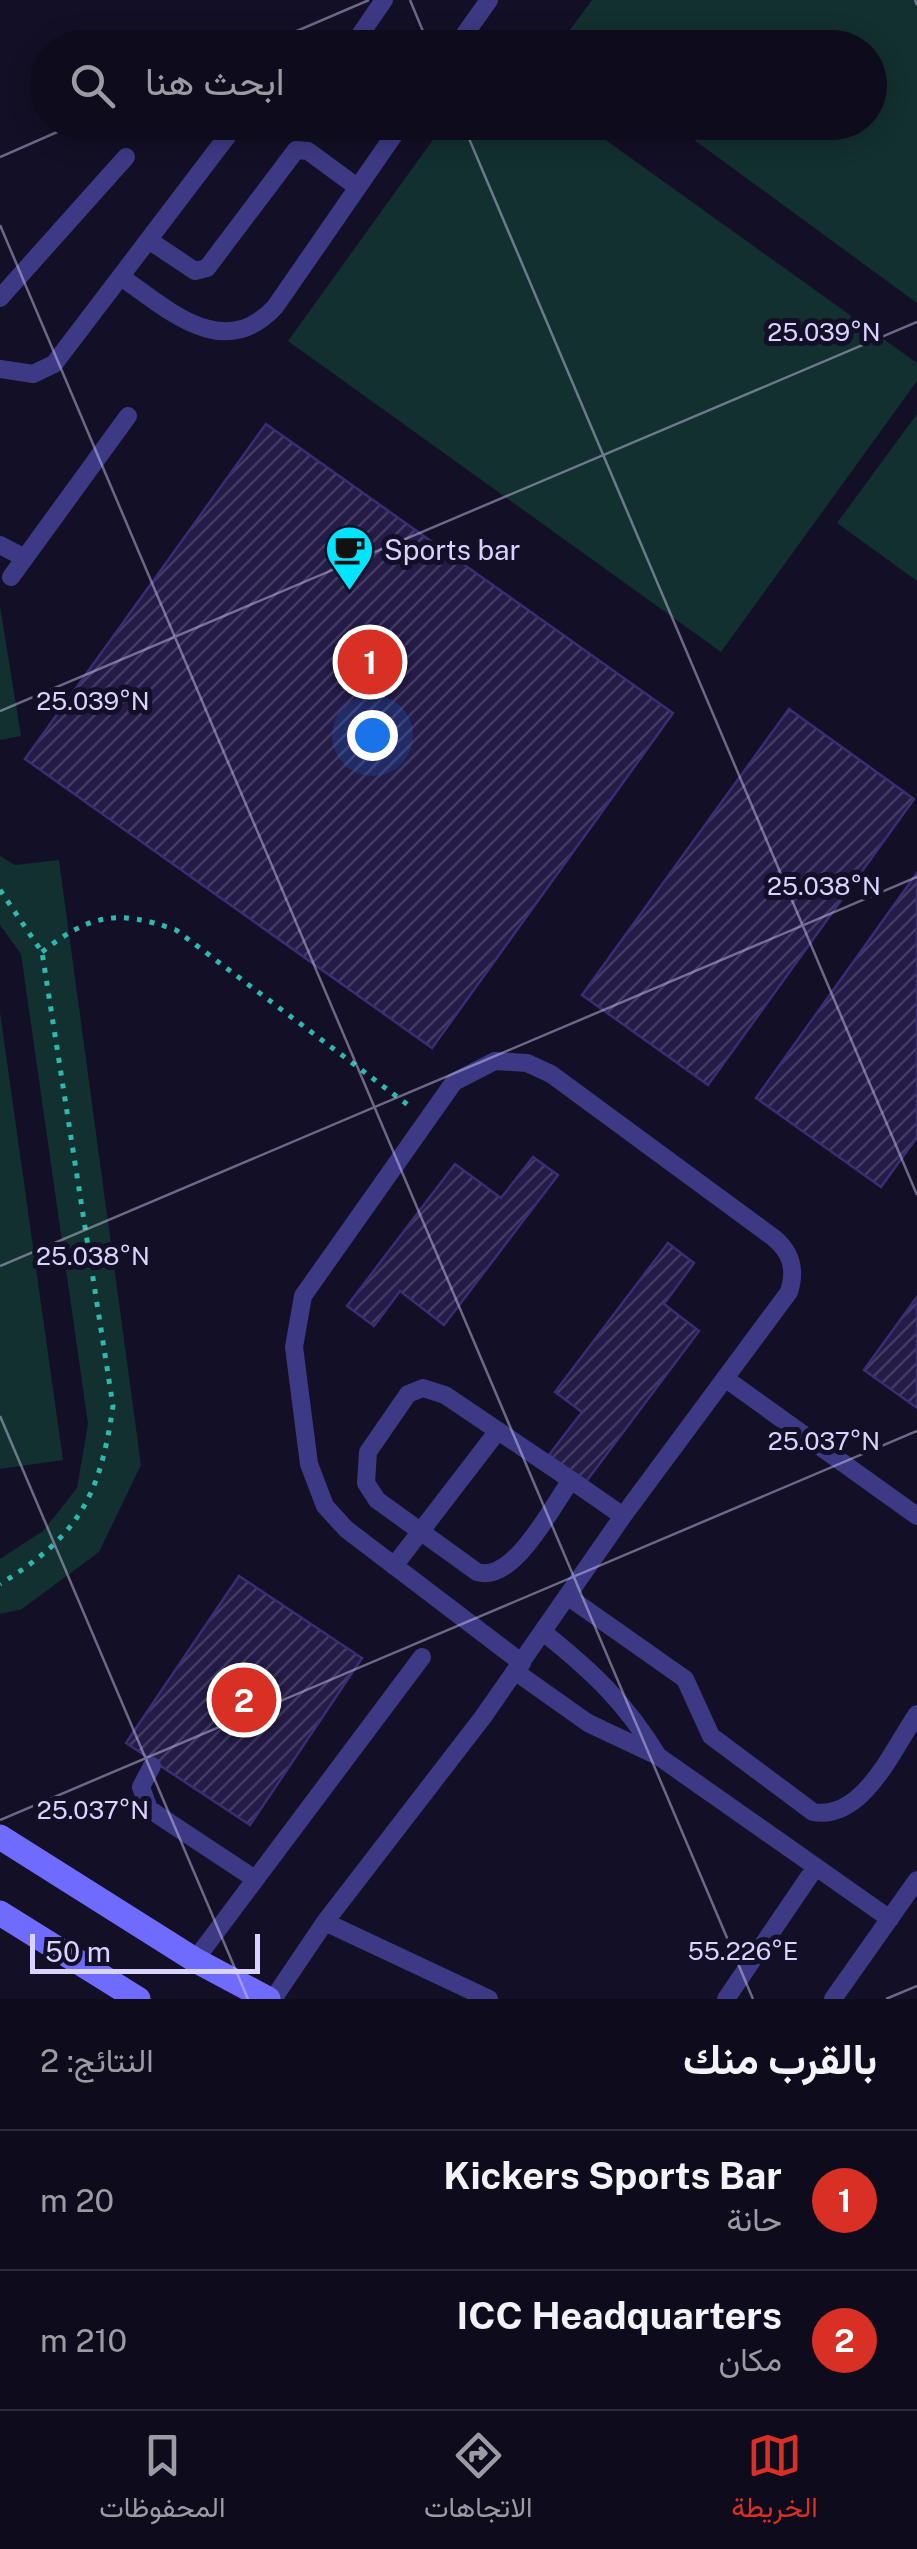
<!DOCTYPE html>
<html lang="ar">
<head>
<meta charset="utf-8">
<style>
	body { margin:0; font-family:"Public Sans",Vazirmatn,sans-serif; background:#1c1929; color:#f1f3f6; direction:rtl }
	.scale { position:absolute; left:30px; bottom:25px; width:230px; box-sizing:border-box; padding-left:10px; border:5px solid #d9d4ff; border-top:0; font-size:28px; line-height:35px; white-space:nowrap; color:#d9d4ff; -webkit-text-stroke:8px #130f26; paint-order:stroke }
	.you { position:absolute; left:372px; top:735px; width:35px; height:35px; margin:-25px; border:8px solid #fff; border-radius:50%; background:#1a73e8; box-shadow:0 0 0 15px #1a73e833 }
	.badge { display:grid; place-items:center; width:65px; height:65px; border-radius:50%; background:#d93025; color:#fff; font-size:32px; font-weight:700 }
	.pin { position:absolute; translate:-50% -50%; border:5px solid #fff; box-shadow:0 2px 10px #0006 }
	.list { margin:0; padding:0; list-style:none }
	h2 { display:flex; justify-content:space-between; align-items:center; height:130px; margin:0; padding:0 40px; font-size:42px }
	h2 small { font-size:32px; font-weight:400; color:#9b9ba3 }
	.list li { display:grid; grid-template-columns:65px 1fr auto; gap:30px; align-items:center; box-sizing:border-box; height:140px; padding:0 40px; border-top:2px solid #2e2b3b }
	.list b { display:block; font-size:38px; white-space:nowrap }
	.list p { margin:0; font-size:32px; white-space:nowrap; color:#9b9ba3 }
	.list em { font-size:32px; font-style:normal; color:#9b9ba3 }
	.icon { flex:none; width:55px; height:55px; fill:none; stroke:currentColor; stroke-width:2; stroke-linecap:round; stroke-linejoin:round }
	.map { position:relative; flex:none; width:917px; height:1999px; overflow:hidden; direction:ltr }
	.search { position:absolute; background:#0e0b1c; box-shadow:0 5px 25px #0003; left:30px; right:30px; top:30px; height:110px; display:flex; align-items:center; gap:25px; box-sizing:border-box; padding:0 35px; border-radius:55px; color:#9b9ba3; font-size:38px }
	.sheet { height:410px; background:#0e0b1c }
	nav { display:flex; justify-content:space-around; align-items:center; box-sizing:border-box; height:140px; border-top:2px solid #2e2b3b; background:#0e0b1c; font-size:28px; color:#9b9ba3 }
	nav a { display:grid; justify-items:center; gap:5px }
	nav .on { color:#d93025 }
	.map>svg:first-child { display:block }
	.garden { fill:#12302f }
	.building { fill:url(#building-hatch); stroke:#3b2d73; stroke-width:2.5 }
	.lines { fill:none; stroke-linecap:round; stroke-linejoin:round }
	.path { stroke:#2fb8b0; stroke-width:5; stroke-dasharray:5 8; stroke-linecap:butt }
	.lane { stroke:#3d3a85; stroke-width:18 }
	.secondary { stroke:#6f6bff; stroke-width:25 }
	.ticks { fill:none; stroke:#d9d4ff; stroke-width:2.5; stroke-opacity:0.45 }
	.labels { text-anchor:middle; stroke-width:10; stroke-linejoin:round; paint-order:stroke }
	.poi-label { font-size:28px; fill:#d9d4ff; stroke:#130f26; text-anchor:start }
	.ticks-label { font-size:25px; text-anchor:middle; fill:#d9d4ff; stroke:#130f26; stroke-width:10; stroke-linejoin:round; paint-order:stroke }
</style>
</head>
<body>
<div class="map">
<svg width="917" height="1999" viewBox="0 0 917 1999">
	<defs>
		<pattern id="building-hatch" width="6" height="6" patternUnits="userSpaceOnUse" patternTransform="scale(2.5)"><rect width="6" height="6" fill="#241b47"/><path d="M-1 1l2-2M0 6l6-6M5 7l2-2" fill="none" stroke="#433b63"/></pattern>
	</defs>
	<rect width="100%" height="100%" fill="#130f26"/>
	<path class="garden" d="M592,0H917V303L671,123L870,122V48L569,47L561,42Z
		M445,123H582L917,363V381L721,652L288,341Z
		M917,414V581L837,523Z
		M0,606L21,736L0,740Z
		M0,856L15,865L59,860L141,1465L99,1552L22,1609L0,1614V1559L43,1531L77,1488L88,1424L21,954L0,925Z
		M0,1012L63,1460L0,1469Z"/>
	<path class="building" d="M266,424L673,713L432,1048L25,759Z
		M789,709L914,799L708,1085L582,995Z
		M917,873V1137L881,1187L756,1098Z
		M533,1157L558,1175L444,1325L400,1291L374,1326L347,1306L455,1164L501,1198Z
		M668,1243L694,1263L664,1304L699,1331L585,1483L549,1455L582,1412L555,1392Z
		M917,1297V1408L864,1370Z
		M239,1576L362,1658L250,1825L126,1743Z"/>
	<g class="lines">
		<path class="path" d="M0,890L42,952L113,1406C100,1496 79,1536 0,1584
			M42,952C90,914 118,909 176,930L408,1105"/>
		<path class="lane" d="M351,48L384,0
			M455,48L489,0
			M150,241L195,271L207,268L296,150L308,151L357,187
			M121,277C168,309 223,363 275,307L403,122
			M0,298L126,157
			M0,369L33,374L54,364L238,122
			M0,545L25,558
			M11,577L128,416
			M726,1379L917,1516
			M423,1388L445,1395L571,1480C552,1507 513,1584 477,1572L377,1500L366,1483L368,1452L408,1394Z
			M571,1480L623,1516
			M394,1566L497,1432
			M567,1596L685,1679L711,1736L813,1812C863,1821 893,1749 917,1714
			M543,1632C592,1671 625,1702 658,1756
			M516,1672L588,1723L658,1756L890,1919
			M152,1766L141,1787L149,1809L255,1879
			M325,1922L489,1999
			M195,1960L422,1657
			M273,1999L325,1922L483,1717L623,1516L789,1292C796,1270 792,1253 774,1238L551,1074L527,1063L495,1061L454,1082L303,1296L294,1347L309,1464L325,1506L346,1529L522,1663
			M726,1999L815,1868
			M833,1999L917,1880"/>
		<path class="secondary" d="M0,1837L195,1960L268,1999
			M0,1913L138,1999"/>
	</g>
	<path class="ticks" d="M410,0L430,48M915,0L917,5M257,48L369,0M462,122L917,1195M0,157L80,122M0,225L753,1999M0,711L917,322M0,1266L917,877M0,1416L248,1999M0,1820L917,1431M886,1999L917,1986"/>
	<defs>
		<symbol id="cafe-pin" viewBox="-11 -11 22 30"><path d="M0 17L-7.5 6A9.5 9.5 0 1 1 7.5 6Z" fill="#00e5ff" stroke="#130f26"/><path d="M-5.5-4.5H6V0H3Q3 3.5 0 3.5H-2.5Q-5.5 3.5-5.5 0ZM3-3.2v2h1.7v-2ZM-6 4.5H4V6H-6Z" fill="#111"/></symbol>
	</defs>
	<g fill-rule="evenodd">
		<use href="#cafe-pin" x="322" y="522" width="55" height="75"/>
	</g>
	<g class="labels">
		<g class="poi-label">
			<text x="384" y="560">Sports bar</text>
		</g>
	</g>
	<g class="ticks-label">
		<text x="824" y="341">25.039°N</text>
		<text x="93" y="710">25.039°N</text>
		<text x="824" y="895">25.038°N</text>
		<text x="93" y="1265">25.038°N</text>
		<text x="824" y="1450">25.037°N</text>
		<text x="93" y="1819">25.037°N</text>
		<text x="743" y="1960">55.226°E</text>
	</g>
</svg>
<div class="scale">50 m</div>
<div class="you"></div>
<div class="pin badge" style="left:370px;top:662px">1</div>
<div class="pin badge" style="left:244px;top:1700px">2</div>
<div class="search"><svg class="icon" aria-label="search" viewBox="0 0 24 24"><circle cx="10" cy="10" r="6"/><path d="M15 15l6 6"/></svg>ابحث هنا</div>
</div>
<section class="sheet">
<h2>بالقرب منك<small>النتائج: 2</small></h2>
<ul class="list">
<li><span class="badge">1</span><div><b>Kickers Sports Bar</b><p>حانة</p></div><em>20 m</em></li>
<li><span class="badge">2</span><div><b>ICC Headquarters</b><p>مكان</p></div><em>210 m</em></li>
</ul>
</section>
<nav>
<a class="on"><svg class="icon" aria-label="map" viewBox="0 0 24 24"><path d="M3 6l6-2 6 2 6-2v14l-6 2-6-2-6 2zM9 4v14M15 6v14"/></svg>الخريطة</a>
<a><svg class="icon" aria-label="directions" viewBox="0 0 24 24"><path d="M12 3l9 9-9 9-9-9zM9 14v-3h6M13 9l2 2-2 2"/></svg>الاتجاهات</a>
<a><svg class="icon" aria-label="saved" viewBox="0 0 24 24"><path d="M7 4h10v16l-5-4-5 4z"/></svg>المحفوظات</a>
</nav>
</body>
</html>
